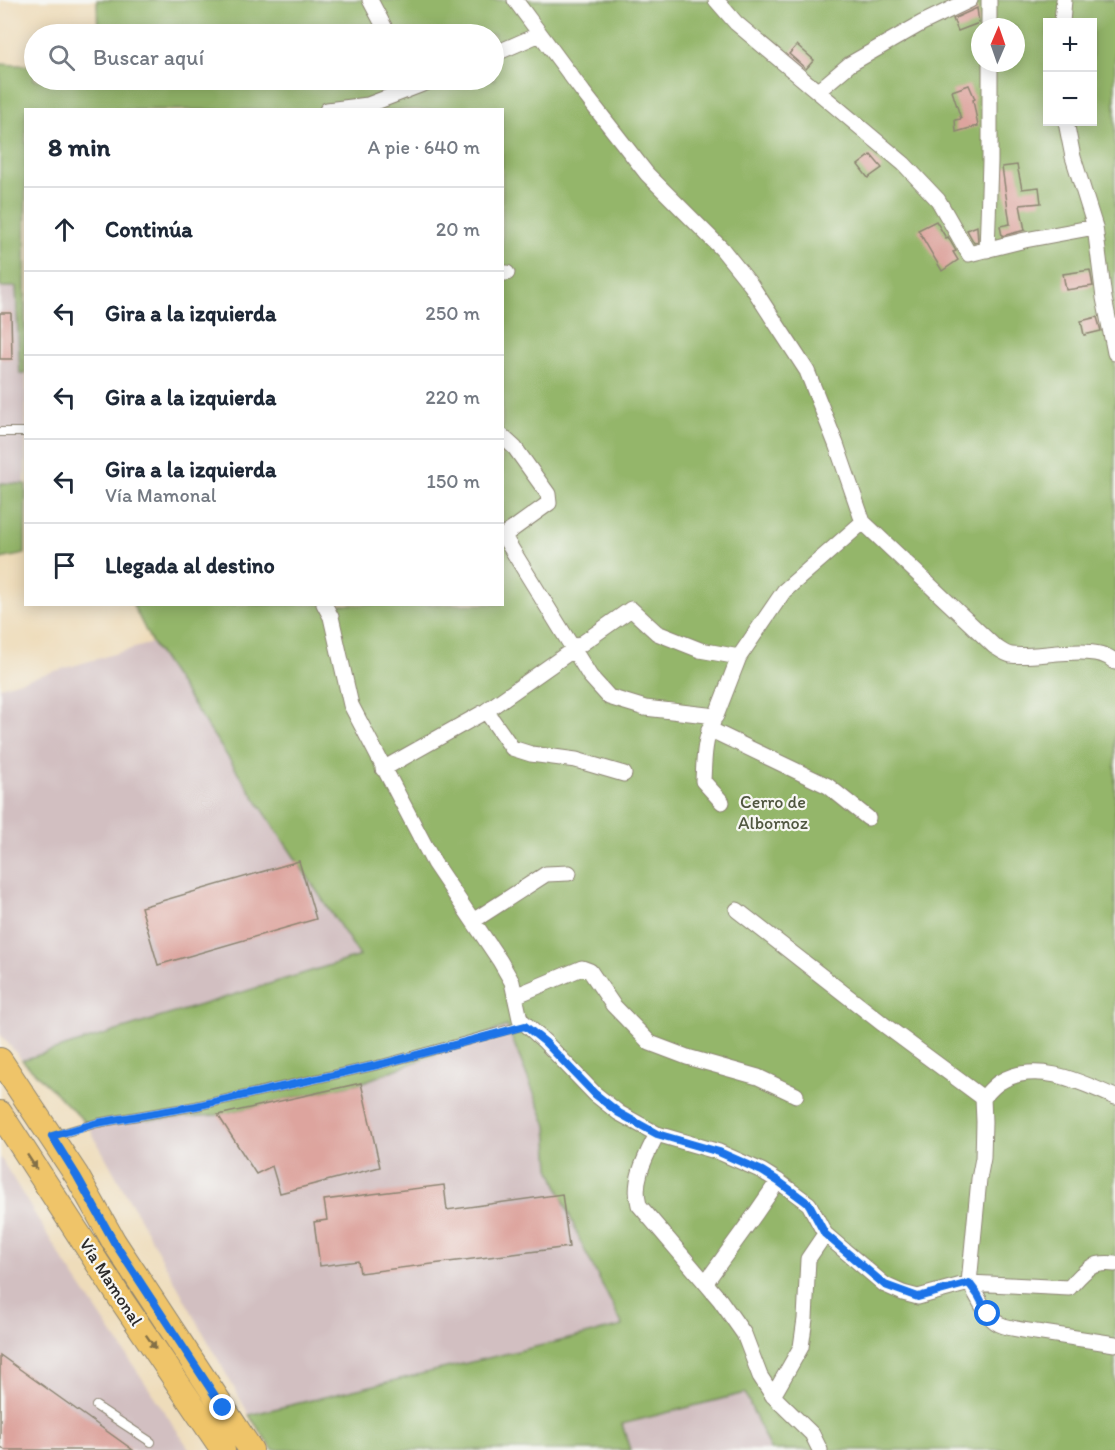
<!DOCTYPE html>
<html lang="es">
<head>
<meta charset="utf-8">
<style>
	body { margin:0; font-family:Itim,sans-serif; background:#f6f6f7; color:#1f2937 }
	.controls { position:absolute; right:18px; top:18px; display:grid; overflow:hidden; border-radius:0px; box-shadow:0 3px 15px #0003 }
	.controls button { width:54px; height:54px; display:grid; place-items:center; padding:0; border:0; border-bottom:2px solid #e0e1e3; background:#fff; color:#1f2937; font:30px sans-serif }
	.compass { position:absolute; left:971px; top:18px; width:54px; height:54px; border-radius:50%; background:#fff; box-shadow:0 3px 15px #0003; rotate:2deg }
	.stop { position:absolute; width:18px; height:18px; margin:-14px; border:4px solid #1a73e8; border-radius:50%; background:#fff }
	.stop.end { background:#1a73e8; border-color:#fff; box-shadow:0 2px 6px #0008 }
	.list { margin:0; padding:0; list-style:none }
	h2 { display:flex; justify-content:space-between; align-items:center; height:78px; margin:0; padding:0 24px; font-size:26px }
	h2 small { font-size:20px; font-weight:400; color:#747a83 }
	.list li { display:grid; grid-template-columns:39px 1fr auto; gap:18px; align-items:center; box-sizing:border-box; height:84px; padding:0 24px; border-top:2px solid #e0e1e3 }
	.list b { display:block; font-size:22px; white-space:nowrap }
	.list p { margin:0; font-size:20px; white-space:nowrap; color:#747a83 }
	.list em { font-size:20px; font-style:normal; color:#747a83 }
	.icon { flex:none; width:33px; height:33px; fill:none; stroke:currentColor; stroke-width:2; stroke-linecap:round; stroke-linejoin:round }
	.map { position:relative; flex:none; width:1115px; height:1450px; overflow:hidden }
	.search { position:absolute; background:#fff; box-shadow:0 3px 15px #0003; left:24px; top:24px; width:480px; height:66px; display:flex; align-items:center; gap:15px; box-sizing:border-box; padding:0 21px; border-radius:33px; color:#747a83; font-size:22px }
	.panel { position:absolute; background:#fff; box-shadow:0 3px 15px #0003; left:24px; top:108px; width:480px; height:498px; border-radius:0px }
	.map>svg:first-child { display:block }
	.industrial { fill:#d2bfc1 }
	.forest { fill:#94b66b; stroke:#60704b; stroke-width:1.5; fill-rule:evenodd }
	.building { fill:#dda49e }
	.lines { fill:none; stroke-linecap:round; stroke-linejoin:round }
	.service-casing { stroke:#8c8472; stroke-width:10 }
	.minor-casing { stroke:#8c8472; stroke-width:17 }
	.primary-casing { stroke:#8c8472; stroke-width:26 }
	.service { stroke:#fff; stroke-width:8 }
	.minor { stroke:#fff; stroke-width:15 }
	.primary { stroke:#efc469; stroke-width:24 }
	.oneway { fill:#837047 }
	.route { stroke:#1a73e8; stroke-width:8 }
	.labels { text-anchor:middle; stroke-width:4.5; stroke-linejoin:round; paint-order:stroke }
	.park-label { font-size:18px; fill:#4f563f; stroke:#f6f6f2 }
	.street-label { font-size:18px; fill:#2b2b2b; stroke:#f6f6f2 }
</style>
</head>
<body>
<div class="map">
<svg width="1115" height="1450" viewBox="0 0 1115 1450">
	<rect width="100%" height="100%" fill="#f6f6f2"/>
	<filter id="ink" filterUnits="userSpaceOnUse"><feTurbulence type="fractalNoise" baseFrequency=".0167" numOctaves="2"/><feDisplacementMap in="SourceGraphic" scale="12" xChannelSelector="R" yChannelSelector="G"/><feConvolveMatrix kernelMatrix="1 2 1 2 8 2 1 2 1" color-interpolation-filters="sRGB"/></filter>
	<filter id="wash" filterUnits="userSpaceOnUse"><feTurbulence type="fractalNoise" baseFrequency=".008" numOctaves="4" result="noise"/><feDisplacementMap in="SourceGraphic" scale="24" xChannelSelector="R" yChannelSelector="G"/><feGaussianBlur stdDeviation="1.35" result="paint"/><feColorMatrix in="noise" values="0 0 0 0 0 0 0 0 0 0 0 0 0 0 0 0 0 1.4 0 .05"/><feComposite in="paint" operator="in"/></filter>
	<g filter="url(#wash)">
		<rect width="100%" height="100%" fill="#eedcba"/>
		<path class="industrial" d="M0,287H16L20,373L26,374L25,484L0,483Z
			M152,643L360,956L22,1060L0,1034V687Z
			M507,1025L547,1126L550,1168L581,1243L623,1326L249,1415L87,1124L218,1115L361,1083Z
			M0,1157L61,1257L190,1450H0Z
			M745,1393L770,1450H630L622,1425Z"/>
		<path class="forest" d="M97,0H1115V1450H770L745,1393L622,1424L630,1450H273L249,1415L623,1326L581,1243L550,1168L547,1126L507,1026L361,1083L218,1115L87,1124L22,1060L360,956L152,643L133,605L502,604V110H26L25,374H20L16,287H0V64L34,66V80H494V34H98ZM1048,22H1092V122H1048ZM980,27H1016V63H980Z
			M0,483L26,484L25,554L0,559Z"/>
		<g id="blocks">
			<path class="building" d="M977,8L979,23L958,31L953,19Z
				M797,45L814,60L806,69L789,54Z
				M969,85L975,99L973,100L978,126L956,132L955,120L961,119L952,91Z
				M871,155L882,168L868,178L858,165Z
				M1017,165L1022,189L1039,187L1041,203L1020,205L1025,230L1002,236L1000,226L1010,224L1002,167Z
				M936,221L946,238L948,237L956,251L953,252L958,260L942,271L918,230Z
				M977,226L978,242L974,243L967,230Z
				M1090,270L1093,286L1066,290L1063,274Z
				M0,313H11L12,359H0Z
				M1097,317L1101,331L1084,335L1081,321Z
				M299,861L316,919L158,965L141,907Z
				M361,1083L380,1167L280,1193L272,1166L256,1174L218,1115Z
				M444,1185L447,1210L562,1194L569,1247L360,1273L358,1261L320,1266L314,1222L327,1220L324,1200Z
				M0,1355L133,1450H5L0,1446Z"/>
		</g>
	</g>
	<g filter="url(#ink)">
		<use href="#blocks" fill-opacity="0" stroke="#8c8472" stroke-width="1.5"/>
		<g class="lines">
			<defs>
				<path id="service" d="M0,432H26
					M53,1136L97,1123L196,1106L382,1064L525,1025
					M96,1406L151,1442"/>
				<path id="minor" d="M370,0L388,34
					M515,0L583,92L647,174L722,249L751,285L807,371L836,444L863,522
					M716,0L736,23L904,164L938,200L969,254L1025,240L1095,227
					M989,0V27
					M1062,22L1064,0
					M494,54L540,34
					M818,91L850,64L922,23L970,0
					M327,110L368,105L433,80
					M1066,122L1073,157L1095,227L1104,298L1115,353
					M987,250L990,162V63
					M502,273H507
					M502,436L515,448L548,494L549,503L506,534V540L590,676L609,697L645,708L716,716L739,657L784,591L863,522L994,646C999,649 1005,654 1011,655C1037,659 1096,642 1115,662
					M324,604L331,617L351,705L434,863L500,961L512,982L520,1019L545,1042L595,1094L619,1113L657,1134L719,1152L762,1171L778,1181L809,1204L825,1234L885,1285L903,1293L918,1297L969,1283L1069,1288C1085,1271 1090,1261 1115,1264
					M486,711L512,748L531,754L576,760L624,774
					M713,722C704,739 704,761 703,781L722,802
					M709,729L828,786L868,818
					M383,769L486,711L631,609L657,633L700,650L739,657
					M737,910L883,1024L983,1098
					M473,921L546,874L569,873
					M515,996L582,968L590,971L613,1005L650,1043L687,1057L758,1077L796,1095
					M1115,1097C1081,1082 1036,1060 1000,1082C993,1086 988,1093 983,1098L984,1122L983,1158L979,1179L969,1283C979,1296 984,1316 999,1324C1009,1329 1025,1330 1036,1332C1062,1336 1089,1340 1115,1344
					M657,1134C646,1156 632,1180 639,1205L720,1300L744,1334L760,1376L773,1396L812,1434L820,1450
					M706,1282L756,1213L778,1181
					M773,1396L801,1347L805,1319L808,1259L825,1234"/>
				<path id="primary" d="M0,1060L77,1176L114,1242L251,1450
					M0,1113L122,1301L223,1450"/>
			</defs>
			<use href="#service" class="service-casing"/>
			<use href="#minor" class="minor-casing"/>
			<use href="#primary" class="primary-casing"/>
			<use href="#service" class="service"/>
			<use href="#minor" class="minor"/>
			<use href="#primary" class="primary"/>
		</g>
		<defs><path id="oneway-solid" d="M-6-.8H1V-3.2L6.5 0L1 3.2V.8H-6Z" transform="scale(1.5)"/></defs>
		<g class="oneway">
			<use href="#oneway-solid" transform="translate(32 1162) rotate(57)"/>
			<use href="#oneway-solid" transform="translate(151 1342) rotate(55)"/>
		</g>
	</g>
	<g class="lines" filter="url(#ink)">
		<path class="route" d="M223,1408L114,1242L77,1176L52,1136L97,1123L196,1106L382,1064L525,1026L545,1042L595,1094L619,1113L657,1134L719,1152L762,1171L778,1181L809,1204L825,1234L885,1285L918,1297L969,1283L978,1295L988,1314"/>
	</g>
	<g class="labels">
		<g class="park-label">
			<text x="773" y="808">Cerro de<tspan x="773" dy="21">Albornoz</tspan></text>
		</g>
		<g class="street-label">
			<text transform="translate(111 1282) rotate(57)" y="6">Vía Mamonal</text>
		</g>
	</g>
</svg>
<div class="controls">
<button>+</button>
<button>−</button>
</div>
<svg class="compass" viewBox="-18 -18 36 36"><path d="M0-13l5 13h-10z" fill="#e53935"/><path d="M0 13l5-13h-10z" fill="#747a83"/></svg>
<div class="stop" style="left:988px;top:1314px"></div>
<div class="stop end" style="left:223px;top:1408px"></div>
<div class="search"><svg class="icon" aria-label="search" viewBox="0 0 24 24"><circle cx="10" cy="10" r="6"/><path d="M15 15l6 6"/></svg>Buscar aquí</div>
<section class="panel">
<h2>8 min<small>A pie · 640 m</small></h2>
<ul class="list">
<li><svg class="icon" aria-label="ahead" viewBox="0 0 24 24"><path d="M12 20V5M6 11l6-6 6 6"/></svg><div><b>Continúa</b></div><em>20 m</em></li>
<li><svg class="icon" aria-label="left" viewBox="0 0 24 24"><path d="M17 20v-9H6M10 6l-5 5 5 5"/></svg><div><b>Gira a la izquierda</b></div><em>250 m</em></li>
<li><svg class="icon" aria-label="left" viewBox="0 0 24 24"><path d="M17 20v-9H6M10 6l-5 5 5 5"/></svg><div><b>Gira a la izquierda</b></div><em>220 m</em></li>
<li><svg class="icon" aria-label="left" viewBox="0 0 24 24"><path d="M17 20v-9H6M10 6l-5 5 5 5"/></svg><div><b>Gira a la izquierda</b><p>Vía Mamonal</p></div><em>150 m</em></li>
<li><svg class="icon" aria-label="arrive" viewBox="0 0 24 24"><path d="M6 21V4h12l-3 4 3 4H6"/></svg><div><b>Llegada al destino</b></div></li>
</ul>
</section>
</div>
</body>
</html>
